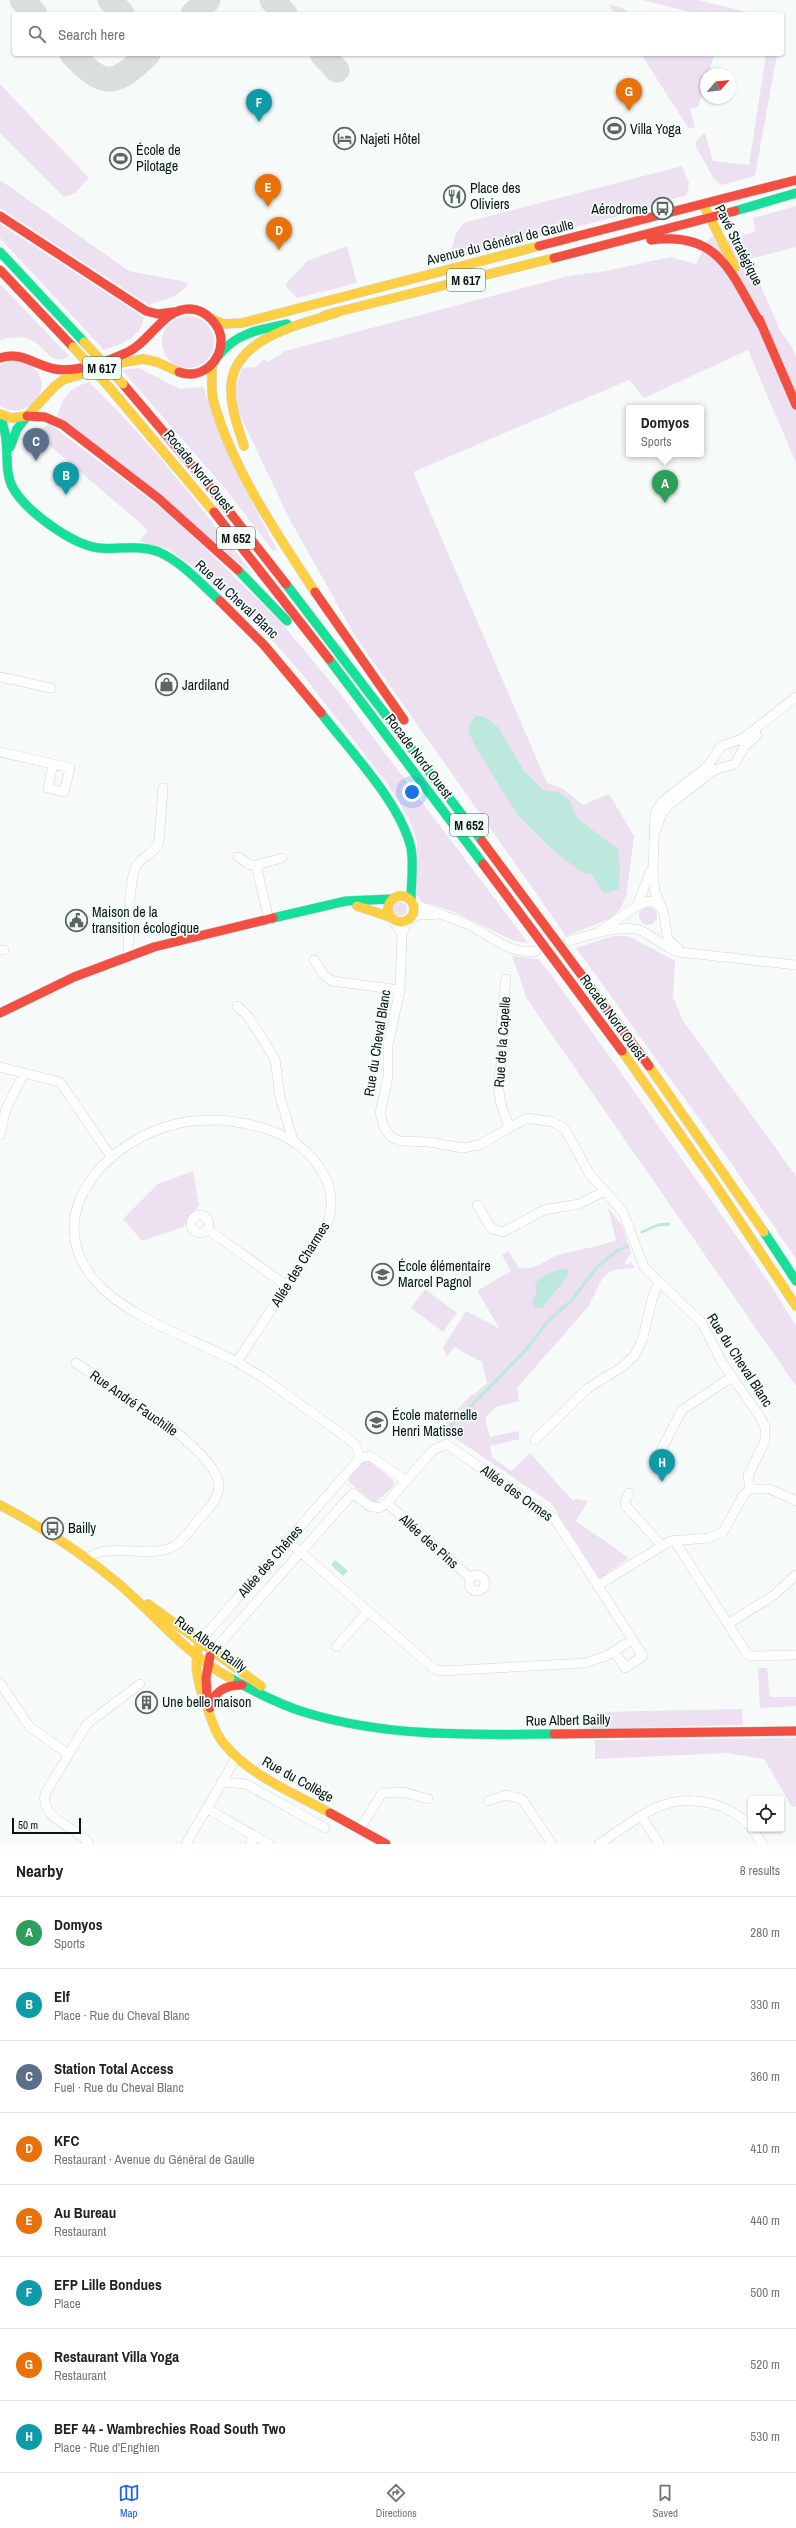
<!DOCTYPE html>
<html lang="en">
<head>
<meta charset="utf-8">
<style>
	body { margin:0; font-family:"Archivo Narrow",sans-serif; background:#f6f6f6; color:#222 }
	.controls { position:absolute; right:12px; bottom:12px; display:grid; overflow:hidden; border-radius:4px; box-shadow:0 1px 3px #0004 }
	.controls button { width:36px; height:36px; display:grid; place-items:center; padding:0; border:0; border-bottom:1px solid #e0e0e0; background:#fff; color:#222; font:20px sans-serif }
	.compass { position:absolute; left:700px; top:68px; width:36px; height:36px; border-radius:50%; background:#fff; box-shadow:0 1px 3px #0004; rotate:63deg }
	.scale { position:absolute; left:12px; bottom:10px; width:69px; box-sizing:border-box; padding-left:4px; border:2px solid #0c1512; border-top:0; font-size:11px; line-height:14px; white-space:nowrap; color:#0c1512; -webkit-text-stroke:3px #f3fefb; paint-order:stroke }
	.you { position:absolute; left:412px; top:792px; width:14px; height:14px; margin:-10px; border:3px solid #fff; border-radius:50%; background:#1a73e8; box-shadow:0 0 0 6px #1a73e833 }
	.badge { display:grid; place-items:center; width:26px; height:26px; border-radius:50%; background:#2563eb; color:#fff; font-size:13px; font-weight:700 }
	.pin { position:absolute; translate:-50% -33px; filter:drop-shadow(0 1px 2px #0008) }
	.pin::after { content:''; position:absolute; top:21px; width:14px; height:12px; background:inherit; clip-path:polygon(0 0,100% 0,50% 100%) }
	.popup { position:absolute; left:626px; top:405px; width:78px; height:52px; box-sizing:border-box; display:grid; place-content:center; border-radius:4px; background:#fff; filter:drop-shadow(0 1px 3px #0005); font-size:13px; white-space:nowrap; color:#767676 }
	.popup b { font-size:15px; color:#222 }
	.popup::after { content:''; position:absolute; left:50%; top:100%; margin-left:-8px; border:8px solid transparent; border-top-color:#fff }
	.list { margin:0; padding:0; list-style:none }
	h2 { display:flex; justify-content:space-between; align-items:center; height:52px; margin:0; padding:0 16px; font-size:17px }
	h2 small { font-size:13px; font-weight:400; color:#767676 }
	.list li { display:grid; grid-template-columns:26px 1fr auto; gap:12px; align-items:center; box-sizing:border-box; height:72px; padding:0 16px; border-top:1px solid #e0e0e0 }
	.list b { display:block; font-size:15px; white-space:nowrap }
	.list p { margin:0; font-size:13px; white-space:nowrap; color:#767676 }
	.list em { font-size:13px; font-style:normal; color:#767676 }
	.icon { flex:none; width:22px; height:22px; fill:none; stroke:currentColor; stroke-width:2; stroke-linecap:round; stroke-linejoin:round }
	.map { position:relative; flex:none; width:796px; height:1844px; overflow:hidden }
	.search { position:absolute; background:#fff; box-shadow:0 1px 3px #0004; left:12px; right:12px; top:12px; height:44px; display:flex; align-items:center; gap:10px; box-sizing:border-box; padding:0 14px; border-radius:4px; color:#767676; font-size:15px }
	.sheet { height:628px; background:#fff }
	nav { display:flex; justify-content:space-around; align-items:center; box-sizing:border-box; height:56px; border-top:1px solid #e0e0e0; background:#fff; font-size:11px; color:#767676 }
	nav a { display:grid; justify-items:center; gap:2px }
	nav .on { color:#2563eb }
	.map>svg:first-child { display:block }
	.green { fill:#ece0f1 }
	.water { fill:#bde8dd }
	.lines { fill:none; stroke-linecap:round; stroke-linejoin:round }
	.stream { stroke:#bde8dd; stroke-width:3 }
	.taxiway { stroke:#dbdede; stroke-width:25 }
	.street-casing { stroke:#d0d7d5; stroke-width:10 }
	.fast-casing { stroke:#d0d7d5; stroke-width:10 }
	.slow-casing { stroke:#d0d7d5; stroke-width:10 }
	.jam-casing { stroke:#d0d7d5; stroke-width:10 }
	.street { stroke:#fefefe; stroke-width:9 }
	.fast { stroke:#16e098; stroke-width:9 }
	.slow { stroke:#ffcf43; stroke-width:9 }
	.jam { stroke:#f24e42; stroke-width:9 }
	.slow-bridge-casing { stroke:#d5d8d7; stroke-width:10; stroke-linecap:butt }
	.slow-bridge { stroke:#ffcf43; stroke-width:9 }
	.labels { text-anchor:middle; stroke-width:3.5; stroke-linejoin:round; paint-order:stroke }
	.shield { fill:#f3fefb; stroke:#515b58; stroke-width:1 }
	.shield-label { font-size:13px; font-weight:bold; fill:#0c1512 }
	.poi-label { font-size:14px; fill:#0c1512; stroke:#f3fefb; text-anchor:start }
	.street-label { font-size:14px; fill:#0c1512; stroke:#f3fefb }
</style>
</head>
<body>
<div class="map">
<svg width="796" height="1844" viewBox="0 0 796 1844">
	<rect width="100%" height="100%" fill="#f6fbfa"/>
	<path class="green" d="M643,0H697L755,14H697Z
		M609,5L623,8L630,14H615Z
		M641,54H714L709,74H706V83L698,107L690,109L695,127L689,129Z
		M766,54H777L755,176L721,185L714,179L695,145L698,138L705,133L713,161L749,165Z
		M0,84L89,178L75,193L64,197L0,133Z
		M682,166L689,183L687,195L654,204L650,208L448,260L456,234L463,223Z
		M0,180L129,271L181,281L188,283C181,298 162,299 149,305L0,208Z
		M796,206V247L749,259L781,332L792,347L796,357V463L748,350L644,398L629,380L413,472L547,783L562,788L583,805L609,794L634,836L626,897L620,909L611,918L566,936L355,636L289,518L237,409L236,386L242,368L255,367L264,359L268,362L285,351L568,276L606,271L670,257L696,264L708,240L714,235L719,244L755,231L753,218Z
		M0,224L144,317C141,338 122,344 104,350L0,238Z
		M347,246L357,283L297,298L285,285L307,261Z
		M0,284L69,356C51,368 46,346 31,340C22,336 9,337 0,340Z
		M162 342a26 26 0 1 1 52 0a26 26 0 1 1-52 0Z
		M15,360C21,362 31,364 35,369C55,390 26,422 0,406V365Z
		M139,368L180,389L203,387L242,484L277,549L273,551L228,492L122,370Z
		M89,382C149,440 201,507 252,573L57,416C64,396 69,388 89,382Z
		M49,424L172,516L279,620L339,692L528,943L514,941L455,912L422,902L415,892L417,840L409,819L387,783L302,674L249,614L195,568L168,549L139,541L148,530L43,440H21C26,432 41,430 49,424Z
		M393 909a7 7 0 1 1 14 0a7 7 0 1 1-14 0Z
		M639 916a9 9 0 1 1 18 0a9 9 0 1 1-18 0Z
		M613,936H628L675,961L673,997L683,1021L796,1176V1259L729,1160L576,948Z
		M512,956L538,959L551,974L768,1281L796,1326V1386L527,999Z
		M193,1171L199,1205L183,1227L142,1241L123,1219L158,1184Z
		M608,1208L622,1225L631,1253L625,1263L628,1265L631,1262L635,1268L612,1270L602,1279L588,1307L517,1388L519,1401L496,1407L485,1418L490,1437L519,1431V1439L490,1446L492,1457L511,1471L530,1453L573,1501L576,1499L588,1501L576,1521L629,1558L600,1579L551,1503L440,1428L472,1394L474,1395L484,1385L487,1384L482,1362L454,1347L447,1357L443,1347L466,1311L500,1329L477,1291L511,1271L502,1255L508,1251L519,1268C541,1270 544,1258 562,1254C580,1249 598,1247 616,1240Z
		M425,1289L457,1313L443,1332L411,1308Z
		M368,1460L394,1481V1486L376,1502L372,1501L349,1482C349,1472 359,1462 368,1460Z
		M758,1668H767L770,1697H796V1706L760,1708Z
		M742,1709L743,1725L591,1729L590,1720L599,1712Z
		M796,1738V1806L792,1807L764,1759L727,1753L595,1759V1740Z"/>
	<path class="water" d="M476,716H483L498,727L524,771L543,790L560,793L569,800L578,819L618,849L620,867L619,889L604,894L591,874L583,873L555,852L517,814L476,748L468,731L471,722Z
		M563,1269L568,1270V1275L542,1308L533,1307V1300L537,1293L535,1284C542,1275 552,1271 563,1269Z
		M335,1560L348,1571L343,1576L331,1565Z"/>
	<g class="lines">
		<path class="stream" d="M642,1232L658,1225L669,1224
			M449,1428L525,1351L548,1321L571,1301L598,1266L617,1251L628,1246"/>
		<path class="taxiway" d="M22,0L35,14
			M110,0L122,14
			M272,0L285,14
			M193,14L208,0
			M72,54C105,89 115,86 148,54
			M322,54L337,70"/>
		<defs>
			<path id="street" d="M0,677L51,688
				M0,752L70,768L64,792L48,788L53,765
				M657,828L661,815L668,806L714,770L735,764L744,747L757,735
				M238,857L250,865H256
				M412,902C429,912 449,916 467,924C489,934 510,956 536,951
				M638,904L651,870
				M662,908L655,892L653,872L655,813L662,802L708,766L721,746L742,739L796,697
				M410,919L418,915H435
				M269,920L256,865L282,858
				M393,920L402,934
				M408,920L402,934L400,990L388,1045V1077L380,1113L384,1127L391,1137L400,1141L429,1142L463,1148L479,1145L527,1118L553,1122L565,1129L589,1173L623,1212L644,1267L702,1323L722,1362L760,1417L765,1427V1441L748,1476L750,1489
				M601,930C614,924 641,899 652,901L663,910L668,940L678,948
				M569,941C586,936 625,923 642,931C655,937 664,948 679,952L796,965
				M0,950H4
				M128,956C129,937 128,885 135,869C139,857 155,854 159,842L163,788
				M314,960L323,974L332,981L400,990
				M506,979L501,1026L503,1052L498,1084L501,1104L509,1127
				M237,1006L248,1016L275,1059L280,1097L293,1140
				M0,1067L60,1082L112,1158
				M219,1120C262,1124 303,1135 325,1177C332,1192 334,1207 327,1224L237,1362C194,1339 130,1319 97,1283C36,1215 108,1138 180,1123C192,1120 206,1120 219,1120Z
				M0,1135L6,1109L24,1073
				M477,1205L492,1229L503,1232L544,1210L579,1204L605,1191
				M191 1224a9 9 0 1 1 18 0a9 9 0 1 1-18 0Z
				M207,1229L287,1286
				M237,1362L262,1377L350,1440L356,1446L360,1458
				M76,1363C106,1383 217,1449 219,1485C219,1499 208,1509 200,1518C192,1527 182,1544 170,1548C144,1558 112,1542 87,1558
				M535,1440L588,1388L622,1367L635,1355L643,1338L652,1299L659,1282
				M656,1460L682,1410L732,1377
				M406,1481L433,1450L446,1444L555,1519L643,1656L625,1668L615,1652
				M629,1493L625,1501L626,1506L662,1546
				M387,1503L470,1578
				M674,1540L728,1624L774,1595L796,1575
				M288,1541L368,1611L336,1647
				M469 1583a8 8 0 1 1 16 0a8 8 0 1 1-16 0Z
				M597,1586L670,1541L709,1538L723,1532L743,1496L750,1489H770L796,1501
				M368,1611L433,1668L441,1671L585,1663L606,1656L632,1640
				M728,1624L745,1651L750,1656L796,1655
				M200,1641L360,1458L370,1456L406,1481L387,1503L379,1508L369,1506L353,1493L213,1651
				M0,1683L30,1727L68,1754
				M221,1782L246,1784L325,1828
				M488,1801L506,1795L522,1799L552,1844
				M206,1808L255,1836L250,1844
				M642,1817L659,1844
				M360,1829L382,1793L403,1792L428,1799
				M752,1829L763,1844
				M255,1836L269,1844
				M89,1844C78,1826 40,1821 45,1794L87,1724L140,1684
				M186,1844L236,1758
				M599,1844C619,1831 641,1813 663,1805C693,1794 730,1804 751,1827"/>
			<path id="fast" d="M735,211L796,193
				M0,252L84,342
				M219,355C236,333 261,329 287,324
				M0,418C12,442 2,469 13,488C26,511 72,545 99,548C119,550 139,544 159,552C183,563 201,584 220,601
				M10,447L17,429L27,416
				M238,570L287,621
				M286,584L482,841
				M329,659L483,864
				M321,713C350,751 400,802 411,848C414,864 411,884 411,900
				M273,918L346,901L391,899
				M764,1232L796,1281
				M230,1678C255,1692 280,1705 307,1713C387,1737 471,1735 554,1734"/>
			<path id="slow" d="M703,204L735,267
				M325,315L554,258
				M211,318L223,324L242,323L539,246
				M212,365C212,376 211,388 213,399C232,469 276,532 315,592
				M109,387L214,512
				M0,414L11,418L27,416L55,386L63,380L114,364L143,359L157,362L179,372
				M244,446C238,427 231,410 231,390C230,339 299,325 336,313
				M388 909a13 13 0 1 1 26 0a13 13 0 1 1-26 0Z
				M357,906L390,917
				M622,1051L713,1181L796,1306
				M649,1066L764,1232
				M0,1505C42,1527 82,1553 119,1584C155,1615 187,1655 230,1678
				M148,1604L261,1686
				M200,1641C193,1663 197,1681 205,1702C211,1717 215,1735 226,1746C252,1777 296,1794 330,1813"/>
			<path id="jam" d="M0,216L146,311L158,314L174,312
				M651,240C721,231 731,274 762,326
				M539,246L796,180
				M554,258L735,211
				M0,270L73,347
				M759,319L796,405
				M0,358C22,351 34,365 55,369C76,373 109,361 128,352C150,342 164,307 191,309C206,310 220,325 221,339C222,362 201,380 179,372
				M123,384L206,482L286,584
				M27,416L45,417L63,425L158,498L238,570
				M214,512L329,659
				M315,592L404,720
				M220,601L264,645L321,713
				M482,841L649,1066
				M483,864L622,1051
				M0,1013L74,977L154,947L273,918
				M207,1698L206,1678L210,1656
				M210,1708C214,1691 225,1685 242,1685
				M554,1734L796,1731
				M330,1813L386,1844"/>
		</defs>
		<use href="#street" class="street-casing"/>
		<use href="#fast" class="fast-casing"/>
		<use href="#slow" class="slow-casing"/>
		<use href="#jam" class="jam-casing"/>
		<use href="#street" class="street"/>
		<use href="#fast" class="fast"/>
		<use href="#slow" class="slow"/>
		<use href="#jam" class="jam"/>
		<defs>
			<path id="slow-bridge" d="M84,342L123,384
				M73,347L109,387"/>
		</defs>
		<use href="#slow-bridge" class="slow-bridge-casing"/>
		<use href="#slow-bridge" class="slow-bridge"/>
	</g>
	<defs>
		<symbol id="stadium-ring" viewBox="-11 -11 22 22"><circle r="9.5" fill="#f3fefb" stroke="#5e6663" stroke-width="1.5"/><path d="M0-5a6.5 5 0 1 0 0 10a6.5 5 0 1 0 0-10ZM-3.5-1.8h7v3.6h-7Z" fill="#5e6663"/></symbol>
		<symbol id="hotel-ring" viewBox="-11 -11 22 22"><circle r="9.5" fill="#f3fefb" stroke="#5e6663" stroke-width="1.5"/><path d="M-6-4.5h1.5V1H6V5H4.5V3h-9V5H-6ZM-4 0a1.8 1.8 0 1 1 3.6 0ZM.5 0V-2.5h3Q6-2.5 6 0Z" fill="#5e6663"/></symbol>
		<symbol id="restaurant-ring" viewBox="-11 -11 22 22"><circle r="9.5" fill="#f3fefb" stroke="#5e6663" stroke-width="1.5"/><path d="M-5-6h1v4h1v-4h1v4h1v-4h1v5L-1.5 .5V6h-2V.5L-5-1ZM5-6V6H3V1.5H1.5Q1.5-4 5-6Z" fill="#5e6663"/></symbol>
		<symbol id="bus-ring" viewBox="-11 -11 22 22"><circle r="9.5" fill="#f3fefb" stroke="#5e6663" stroke-width="1.5"/><path d="M-5-6H5V4H4V6H2V4H-2V6H-4V4H-5ZM-3.5-4V0h7V-4ZM-3.5 1.2v1.5H-2V1.2ZM2 1.2v1.5H3.5V1.2Z" fill="#5e6663"/></symbol>
		<symbol id="shop-ring" viewBox="-11 -11 22 22"><circle r="9.5" fill="#f3fefb" stroke="#5e6663" stroke-width="1.5"/><path d="M-5-2.5h2.3a2.7 3.5 0 0 1 5.4 0H5L5.5 6h-11ZM-1.5-2.5h3a1.5 2.3 0 0 0-3 0Z" fill="#5e6663"/></symbol>
		<symbol id="civic-ring" viewBox="-11 -11 22 22"><circle r="9.5" fill="#f3fefb" stroke="#5e6663" stroke-width="1.5"/><path d="M-.6-6.5H3V-4.5H.6V-3L4-1V1h2V6H-6V1h2V-1L-.6-3ZM-1.2 2.5V6h2.4V2.5Z" fill="#5e6663"/></symbol>
		<symbol id="school-ring" viewBox="-11 -11 22 22"><circle r="9.5" fill="#f3fefb" stroke="#5e6663" stroke-width="1.5"/><path d="M0-5L7-2L0 1L-7-2ZM-4 1L0 2.5L4 1V4Q0 6-4 4Z" fill="#5e6663"/></symbol>
		<symbol id="building-ring" viewBox="-11 -11 22 22"><circle r="9.5" fill="#f3fefb" stroke="#5e6663" stroke-width="1.5"/><path d="M-4-6H4V6H1V3H-1V6H-4ZM-2.5-4.3h1.7v1.8h-1.7ZM.8-4.3h1.7v1.8H.8ZM-2.5-1h1.7V.8h-1.7ZM.8-1h1.7V.8H.8Z" fill="#5e6663"/></symbol>
	</defs>
	<g fill-rule="evenodd">
		<use href="#stadium-ring" x="602" y="116" width="25" height="25"/>
		<use href="#hotel-ring" x="332" y="126" width="25" height="25"/>
		<use href="#stadium-ring" x="108" y="146" width="25" height="25"/>
		<use href="#restaurant-ring" x="442" y="184" width="25" height="25"/>
		<use href="#bus-ring" x="650" y="196" width="25" height="25"/>
		<use href="#shop-ring" x="154" y="672" width="25" height="25"/>
		<use href="#civic-ring" x="64" y="908" width="25" height="25"/>
		<use href="#school-ring" x="370" y="1262" width="25" height="25"/>
		<use href="#school-ring" x="364" y="1410" width="25" height="25"/>
		<use href="#bus-ring" x="40" y="1516" width="25" height="25"/>
		<use href="#building-ring" x="134" y="1690" width="25" height="25"/>
	</g>
	<g class="labels">
		<g class="shield">
			<rect x="447" y="269" width="38" height="22" rx="3"/>
			<rect x="83" y="357" width="38" height="22" rx="3"/>
			<rect x="217" y="527" width="38" height="22" rx="3"/>
			<rect x="450" y="814" width="38" height="22" rx="3"/>
		</g>
		<g class="shield-label">
			<text x="466" y="285">M 617</text>
			<text x="102" y="373">M 617</text>
			<text x="236" y="543">M 652</text>
			<text x="469" y="830">M 652</text>
		</g>
		<g class="poi-label">
			<text x="630" y="134">Villa Yoga</text>
			<text x="360" y="144">Najeti Hôtel</text>
			<text x="136" y="155">École de<tspan x="136" dy="16">Pilotage</tspan></text>
			<text x="470" y="193">Place des<tspan x="470" dy="16">Oliviers</tspan></text>
			<text x="648" y="214" text-anchor="end">Aérodrome</text>
			<text x="182" y="690">Jardiland</text>
			<text x="92" y="917">Maison de la<tspan x="92" dy="16">transition écologique</tspan></text>
			<text x="398" y="1271">École élémentaire<tspan x="398" dy="16">Marcel Pagnol</tspan></text>
			<text x="392" y="1420">École maternelle<tspan x="392" dy="16">Henri Matisse</tspan></text>
			<text x="68" y="1533">Bailly</text>
			<text x="162" y="1707">Une belle maison</text>
		</g>
		<g class="street-label">
			<text transform="translate(500 242) rotate(-14)" y="5">Avenue du Général de Gaulle</text>
			<text transform="translate(739 245) rotate(63)" y="5">Pavé Stratégique</text>
			<text transform="translate(199 471) rotate(51)" y="5">Rocade Nord Ouest</text>
			<text transform="translate(237 599) rotate(43)" y="5">Rue du Cheval Blanc</text>
			<text transform="translate(419 756) rotate(53)" y="5">Rocade Nord Ouest</text>
			<text transform="translate(613 1017) rotate(54)" y="5">Rocade Nord Ouest</text>
			<text transform="translate(502 1042) rotate(-86)" y="5">Rue de la Capelle</text>
			<text transform="translate(377 1043) rotate(-81)" y="5">Rue du Cheval Blanc</text>
			<text transform="translate(300 1264) rotate(-58)" y="5">Allée des Charmes</text>
			<text transform="translate(740 1360) rotate(57)" y="5">Rue du Cheval Blanc</text>
			<text transform="translate(134 1403) rotate(35)" y="5">Rue André Fauchille</text>
			<text transform="translate(517 1493) rotate(36)" y="5">Allée des Ormes</text>
			<text transform="translate(429 1541) rotate(42)" y="5">Allée des Pins</text>
			<text transform="translate(270 1561) rotate(-49)" y="5">Allée des Chênes</text>
			<text transform="translate(211 1644) rotate(36)" y="5">Rue Albert Bailly</text>
			<text transform="translate(568 1720) rotate(-1)" y="5">Rue Albert Bailly</text>
			<text transform="translate(298 1779) rotate(29)" y="5">Rue du Collège</text>
		</g>
	</g>
</svg>
<div class="controls">
<button><svg class="icon" aria-label="locate" viewBox="0 0 24 24"><circle cx="12" cy="12" r="6"/><path d="M12 2v4M12 18v4M2 12h4M18 12h4"/></svg></button>
</div>
<svg class="compass" viewBox="-18 -18 36 36"><path d="M0-13l5 13h-10z" fill="#e53935"/><path d="M0 13l5-13h-10z" fill="#767676"/></svg>
<div class="scale">50 m</div>
<div class="you"></div>
<div class="pin badge" style="left:665px;top:503px;background:#2e9e5b">A</div>
<div class="popup"><b>Domyos</b>Sports</div>
<div class="pin badge" style="left:66px;top:495px;background:#0f9aa8">B</div>
<div class="pin badge" style="left:36px;top:461px;background:#5c6f8a">C</div>
<div class="pin badge" style="left:279px;top:250px;background:#e8710a">D</div>
<div class="pin badge" style="left:268px;top:207px;background:#e8710a">E</div>
<div class="pin badge" style="left:259px;top:122px;background:#0f9aa8">F</div>
<div class="pin badge" style="left:629px;top:111px;background:#e8710a">G</div>
<div class="pin badge" style="left:662px;top:1482px;background:#0f9aa8">H</div>
<div class="search"><svg class="icon" aria-label="search" viewBox="0 0 24 24"><circle cx="10" cy="10" r="6"/><path d="M15 15l6 6"/></svg>Search here</div>
</div>
<section class="sheet">
<h2>Nearby<small>8 results</small></h2>
<ul class="list">
<li><span class="badge" style="background:#2e9e5b">A</span><div><b>Domyos</b><p>Sports</p></div><em>280 m</em></li>
<li><span class="badge" style="background:#0f9aa8">B</span><div><b>Elf</b><p>Place · Rue du Cheval Blanc</p></div><em>330 m</em></li>
<li><span class="badge" style="background:#5c6f8a">C</span><div><b>Station Total Access</b><p>Fuel · Rue du Cheval Blanc</p></div><em>360 m</em></li>
<li><span class="badge" style="background:#e8710a">D</span><div><b>KFC</b><p>Restaurant · Avenue du Général de Gaulle</p></div><em>410 m</em></li>
<li><span class="badge" style="background:#e8710a">E</span><div><b>Au Bureau</b><p>Restaurant</p></div><em>440 m</em></li>
<li><span class="badge" style="background:#0f9aa8">F</span><div><b>EFP Lille Bondues</b><p>Place</p></div><em>500 m</em></li>
<li><span class="badge" style="background:#e8710a">G</span><div><b>Restaurant Villa Yoga</b><p>Restaurant</p></div><em>520 m</em></li>
<li><span class="badge" style="background:#0f9aa8">H</span><div><b>BEF 44 - Wambrechies Road South Two</b><p>Place · Rue d'Enghien</p></div><em>530 m</em></li>
</ul>
</section>
<nav>
<a class="on"><svg class="icon" aria-label="map" viewBox="0 0 24 24"><path d="M3 6l6-2 6 2 6-2v14l-6 2-6-2-6 2zM9 4v14M15 6v14"/></svg>Map</a>
<a><svg class="icon" aria-label="directions" viewBox="0 0 24 24"><path d="M12 3l9 9-9 9-9-9zM9 14v-3h6M13 9l2 2-2 2"/></svg>Directions</a>
<a><svg class="icon" aria-label="saved" viewBox="0 0 24 24"><path d="M7 4h10v16l-5-4-5 4z"/></svg>Saved</a>
</nav>
</body>
</html>
